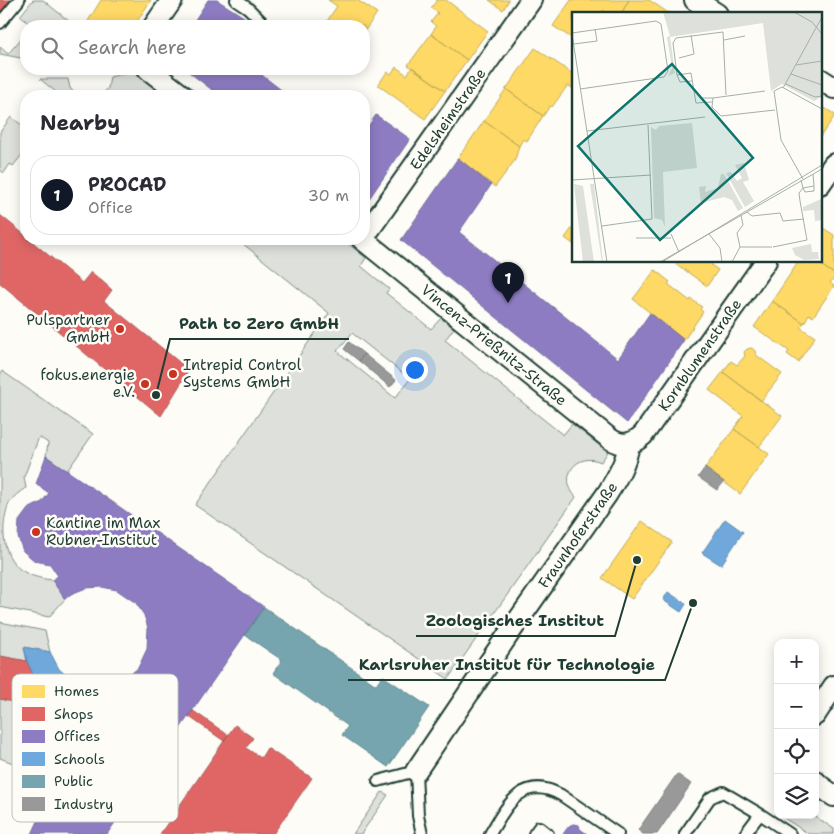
<!DOCTYPE html>
<html lang="en">
<head>
<meta charset="utf-8">
<style>
	body { margin:0; font-family:"Shantell Sans",sans-serif; background:#f7f7f7; color:#2b2b33 }
	.controls { position:absolute; right:15px; bottom:15px; display:grid; overflow:hidden; border-radius:10px; box-shadow:0 2px 12px #0003 }
	.controls button { width:45px; height:45px; display:grid; place-items:center; padding:0; border:0; border-bottom:1px solid #e1e1e2; background:#fff; color:#2b2b33; font:25px sans-serif }
	.you { position:absolute; left:414px; top:369px; width:18px; height:18px; margin:-12px; border:4px solid #fff; border-radius:50%; background:#1a73e8; box-shadow:0 0 0 8px #1a73e833 }
	.badge { display:grid; place-items:center; width:32px; height:32px; border-radius:50%; background:#111827; color:#fff; font-size:16px; font-weight:700 }
	.pin { position:absolute; translate:-50% -41px; filter:drop-shadow(0 1px 2px #0008) }
	.pin::after { content:''; position:absolute; top:26px; width:18px; height:15px; background:inherit; clip-path:polygon(0 0,100% 0,50% 100%) }
	.list { margin:0; padding:0; list-style:none }
	h2 { display:flex; justify-content:space-between; align-items:center; height:65px; margin:0; padding:0 20px; font-size:21px }
	h2 small { font-size:16px; font-weight:400; color:#7c7c81 }
	.list li { display:grid; grid-template-columns:32px 1fr auto; gap:15px; align-items:center; box-sizing:border-box; height:80px; margin:0 10px 10px; padding:0 10px; border:1px solid #e1e1e2; border-radius:20px }
	.list b { display:block; font-size:19px; white-space:nowrap }
	.list p { margin:0; font-size:16px; white-space:nowrap; color:#7c7c81 }
	.list em { font-size:16px; font-style:normal; color:#7c7c81 }
	.icon { flex:none; width:28px; height:28px; fill:none; stroke:currentColor; stroke-width:2; stroke-linecap:round; stroke-linejoin:round }
	.map { position:relative; flex:none; width:834px; height:834px; overflow:hidden }
	.search { position:absolute; background:#fff; box-shadow:0 2px 12px #0003; left:20px; top:20px; width:350px; height:55px; display:flex; align-items:center; gap:12px; box-sizing:border-box; padding:0 18px; border-radius:20px; color:#7c7c81; font-size:19px }
	.panel { position:absolute; background:#fff; box-shadow:0 2px 12px #0003; left:20px; top:90px; width:350px; height:155px; border-radius:20px }
	.map>svg:first-child { display:block }
	.green { fill:#dde0db; stroke:#7e8e88; fill-rule:evenodd }
	.homes { fill:#ffd966; stroke:#bcaa57 }
	.shops { fill:#e06666; stroke:#a65a57 }
	.offices { fill:#8e7cc3; stroke:#6d6998 }
	.schools { fill:#6fa8dc; stroke:#5788aa }
	.public { fill:#76a5af; stroke:#5c868a }
	.industry { fill:#999; stroke:#747d7b }
	.lines { fill:none; stroke-linecap:round; stroke-linejoin:round }
	.lane-casing { stroke:#1f3d34; stroke-width:14 }
	.street-casing { stroke:#1f3d34; stroke-width:24 }
	.lane { stroke:#fdfcf7; stroke-width:10 }
	.street { stroke:#fdfcf7; stroke-width:20 }
	.poi-dot { fill:#c8321e; stroke:#fdfcf7; stroke-width:2 }
	.labels { text-anchor:middle; stroke-width:5; stroke-linejoin:round; paint-order:stroke }
	.street-label { font-size:15px; fill:#1f3d34; stroke:#fdfcf7 }
	.poi-label { font-size:15px; fill:#1f3d34; stroke:#fdfcf7; text-anchor:end }
	.inset-road { fill:none; stroke:#a4b0a9; stroke-width:1 }
	.view { fill:#0f766e; fill-opacity:0.15; stroke:#0f766e; stroke-width:2.5 }
	.inset-edge { fill:none; stroke:#1f3d34; stroke-width:2.5 }
	.key { fill:#fdfcf7; stroke:#bac3bc; stroke-width:1 }
	.key-label { font-size:14px; fill:#1f3d34 }
	.leader { fill:none; stroke:#1f3d34; stroke-width:2 }
	.callout-dot { fill:#1f3d34; stroke:#fdfcf7; stroke-width:2 }
	.callout-label { font-size:16px; text-anchor:middle; font-weight:bold; fill:#1f3d34; stroke:#fdfcf7; stroke-width:5; stroke-linejoin:round; paint-order:stroke }
</style>
</head>
<body>
<div class="map">
<svg width="834" height="834" viewBox="0 0 834 834">
	<rect width="100%" height="100%" fill="#fdfcf7"/>
	<filter id="ink" filterUnits="userSpaceOnUse"><feTurbulence type="fractalNoise" baseFrequency=".02" numOctaves="2"/><feDisplacementMap in="SourceGraphic" scale="10" xChannelSelector="R" yChannelSelector="G"/><feConvolveMatrix kernelMatrix="1 2 1 2 8 2 1 2 1" color-interpolation-filters="sRGB"/></filter>
	<g filter="url(#ink)">
		<path class="green" d="M33,0H43L75,26H32L20,16Z
			M26,33V59L0,54V47L8,54Z
			M134,71L165,96H101L108,88L110,77Z
			M40,79H68L70,88L77,96H61Z
			M11,117L26,128V152L25,151L13,166L10,164L4,173L0,170V132Z
			M237,239H342L366,258L361,266L389,289L386,293L431,329L441,318L454,328L445,340L563,435L572,424L608,452L601,462C577,451 557,477 576,497L448,679L195,505L329,313ZM352,333L410,379L395,398L337,351Z
			M2,371L93,434L67,471L46,456L48,443L39,437L24,477L26,488C19,492 13,497 9,503C0,527 1,560 26,573C34,577 43,579 52,580L65,599L49,617L0,607V375Z
			M0,622L45,631L50,652L24,647L27,661L0,656Z
			M0,699L45,709L18,765L0,758Z
			M382,792L388,795L361,834H353Z
			M779,815H813L834,829V834H809Z"/>
		<path class="homes" d="M101,0H151L134,26H85Z
			M328,0H357L377,13L364,32V26H324L337,6Z
			M437,0H446L488,31L467,60L431,34L436,26L431,22L438,13L431,8Z
			M489,0H509L503,10Z
			M571,0H629L621,14H609L603,10L601,14H573V39L553,26Z
			M629,0H649L670,14H621Z
			M431,34L467,60L445,91L408,65Z
			M535,48L573,74L572,88L568,85L552,107L550,106L543,116L506,89Z
			M396,67L407,75L412,67L445,91L425,119L378,85L387,72L391,74Z
			M506,89L543,116L527,141L523,139L519,146L484,121Z
			M820,105L834,114V117L820,137Z
			M484,121L519,146L515,160L495,187L458,158Z
			M573,227V244L565,238Z
			M823,228L834,235V274L815,261H820V231Z
			M672,261H714L711,265L718,270L707,286Z
			M799,261H815L834,274V278L830,283L834,286L813,317L809,314L804,323L772,301Z
			M655,270L670,282L668,284L690,301L691,299L702,307L700,309L703,312L684,340L633,299Z
			M772,301L804,323L800,327L815,337L798,362L787,354L789,351L754,327Z
			M752,348L755,351L756,355L782,374L761,401L723,372L731,361L737,365L745,356L744,352L747,349Z
			M723,372L782,416L759,447L734,429L743,416L709,390Z
			M734,429L769,454L740,494L705,468Z
			M642,521L672,542L632,599L602,578Z"/>
		<path class="shops" d="M0,0H11L0,13Z
			M0,215L26,236V239H29L82,283L91,272L102,281L112,290L104,301L189,370L161,416L0,283Z
			M0,656L27,661L34,677L22,683L17,703L0,699Z
			M192,710L228,735L224,741L188,716Z
			M235,725L253,738L246,748L261,758L267,748L312,778L273,834H160Z"/>
		<path class="offices" d="M208,0H217L247,19L243,26H191Z
			M185,69H254L289,96H220Z
			M376,115L410,139L364,206V132Z
			M458,158L491,185L459,232L618,359L650,313L684,340L627,423L401,240Z
			M46,456L264,607L107,834H32L101,688L121,682L138,668L147,649L148,628L144,615L136,603L117,590L102,587L86,588L71,594L65,599L52,580L58,576L50,564L35,561L23,551L18,537L19,521L28,509L42,502L49,493L36,484Z
			M573,824L579,825L580,829L587,834H563L569,826Z"/>
		<path class="schools" d="M725,519L743,532L721,565L702,553Z
			M668,592L686,604L681,612L663,600Z
			M24,647L50,652L59,669L73,681L62,702L49,694L34,677L27,661Z"/>
		<path class="public" d="M264,607L376,685L383,676L429,707L388,767L342,735L348,726L273,673L282,660L245,635Z"/>
		<path class="industry" d="M349,342L364,354L359,361L344,349Z
			M364,354L396,380L390,387L359,361Z
			M705,468L724,482L717,490L698,477Z
			M677,774L691,784L657,834H643L638,830Z"/>
		<g class="lines">
			<defs>
				<path id="lane" d="M236,0L248,8L266,26
					M0,23L19,0
					M378,781L416,771L418,816L422,834
					M490,834C507,805 523,774 561,795L618,834
					M534,834L539,827L548,834
					M685,834L710,798L723,792L760,814
					M745,834L760,814L790,834"/>
				<path id="street" d="M695,0L717,14
					M154,26L172,0
					M148,69L183,96
					M820,79L834,88
					M820,184L834,164
					M364,237L531,0
					M362,239L609,438C621,447 632,445 643,435L766,261
					M815,715L834,686
					M416,771L510,632L607,494C617,478 626,463 629,444
					M815,781L820,786L834,796"/>
			</defs>
			<use href="#lane" class="lane-casing"/>
			<use href="#street" class="street-casing"/>
			<use href="#lane" class="lane"/>
			<use href="#street" class="street"/>
		</g>
	</g>
	<g class="poi-dot">
		<circle cx="120" cy="329" r="5"/>
		<circle cx="173" cy="374" r="5"/>
		<circle cx="145" cy="384" r="5"/>
		<circle cx="36" cy="532" r="5"/>
	</g>
	<g class="labels">
		<g class="street-label">
			<text transform="translate(448 119) rotate(-55)" y="5">Edelsheimstraße</text>
			<text transform="translate(494 345) rotate(39)" y="5">Vincenz-Prießnitz-Straße</text>
			<text transform="translate(700 355) rotate(-55)" y="5">Kornblumenstraße</text>
			<text transform="translate(578 535) rotate(-55)" y="5">Fraunhoferstraße</text>
		</g>
		<g class="poi-label">
			<text x="110" y="325">Pulspartner<tspan x="110" dy="17">GmbH</tspan></text>
			<text x="183" y="370" text-anchor="start">Intrepid Control<tspan x="183" dy="17">Systems GmbH</tspan></text>
			<text x="135" y="380">fokus.energie<tspan x="135" dy="17">e.V.</tspan></text>
			<text x="46" y="528" text-anchor="start">Kantine im Max<tspan x="46" dy="17">Rubner-Institut</tspan></text>
		</g>
	</g>
	<g transform="translate(572 12)">
		<rect width="250" height="250" fill="#fdfcf7"/>
		<path d="M91,0H250V85L242,89L210,72L199,79L191,11L98,25L103,61L96,64L100,56L95,25L98,24ZM120,111L125,156L91,160L93,215L90,208L82,206L79,115L84,118L87,114ZM172,151L177,168L171,170L182,189L173,195L154,161L159,160L165,169L170,166L163,153ZM149,162H152L171,196L166,199L160,188L152,185L129,191L127,175L134,174L133,180L146,176ZM2,172L11,174L22,250H11ZM18,172H22L31,250H30ZM249,187L250,208L243,209L242,198L231,199V195ZM239,232L240,240H246L247,247L232,248L223,243L220,236Z" fill="#dde0db"/>
		<path class="inset-road" d="M222,0L240,10L250,22M0,21L84,9L89,12L91,25L96,59L92,65L8,77M0,22L35,250M152,28L173,24M2,32L25,29L23,17M107,46L122,42L119,23M224,53L250,49M219,62L250,73M105,63L108,70L120,69M214,72L243,85L250,84M211,76L250,5M128,83V86H141L193,79M141,86L140,95L149,104L203,98M140,90L124,91L119,61L105,63L101,31L104,26L151,20L154,83M15,119L133,105M241,162L242,174L231,176L233,180L242,179V174M231,167L209,128L202,79L210,75L250,97M0,168L79,163M175,200L180,204L208,201L211,209L232,207M169,203L171,213L165,221L168,235H200M30,214L80,207L76,113M99,222L107,240M137,222L148,236L150,250M64,226H99M201,235L235,228L228,189L227,181L231,176L229,168M88,250L250,157M90,250L250,153M160,250L168,235"/>
		<path class="view" d="M100,52L181,146L88,228L6,134Z"/>
		<rect width="250" height="250" class="inset-edge"/>
	</g>
	<rect x="12" y="674" width="166" height="148" rx="8" class="key"/>
	<rect x="22" y="685" width="23" height="13" fill="#ffd966"/>
	<rect x="22" y="707" width="23" height="14" fill="#e06666"/>
	<rect x="22" y="730" width="23" height="13" fill="#8e7cc3"/>
	<rect x="22" y="752" width="23" height="14" fill="#6fa8dc"/>
	<rect x="22" y="775" width="23" height="13" fill="#76a5af"/>
	<rect x="22" y="797" width="23" height="14" fill="#999"/>
	<g class="key-label">
		<text x="54" y="696">Homes</text>
		<text x="54" y="719">Shops</text>
		<text x="54" y="741">Offices</text>
		<text x="54" y="764">Schools</text>
		<text x="54" y="786">Public</text>
		<text x="54" y="809">Industry</text>
	</g>
	<path class="leader" d="M156 395L170 339H349M637 560L615 636H416M693 603L665 680H348"/>
	<g class="callout-dot">
		<circle cx="156" cy="395" r="5"/>
		<circle cx="637" cy="560" r="5"/>
		<circle cx="693" cy="603" r="5"/>
	</g>
	<g class="callout-label">
		<text x="259" y="329">Path to Zero GmbH</text>
		<text x="515" y="626">Zoologisches Institut</text>
		<text x="507" y="670">Karlsruher Institut für Technologie</text>
	</g>
</svg>
<div class="controls">
<button>+</button>
<button>−</button>
<button><svg class="icon" aria-label="locate" viewBox="0 0 24 24"><circle cx="12" cy="12" r="6"/><path d="M12 2v4M12 18v4M2 12h4M18 12h4"/></svg></button>
<button><svg class="icon" aria-label="layers" viewBox="0 0 24 24"><path d="M12 4l9 5-9 5-9-5zM3 14l9 5 9-5"/></svg></button>
</div>
<div class="you"></div>
<div class="pin badge" style="left:508px;top:303px">1</div>
<div class="search"><svg class="icon" aria-label="search" viewBox="0 0 24 24"><circle cx="10" cy="10" r="6"/><path d="M15 15l6 6"/></svg>Search here</div>
<section class="panel">
<h2>Nearby<small></small></h2>
<ul class="list">
<li><span class="badge">1</span><div><b>PROCAD</b><p>Office</p></div><em>30 m</em></li>
</ul>
</section>
</div>
</body>
</html>
